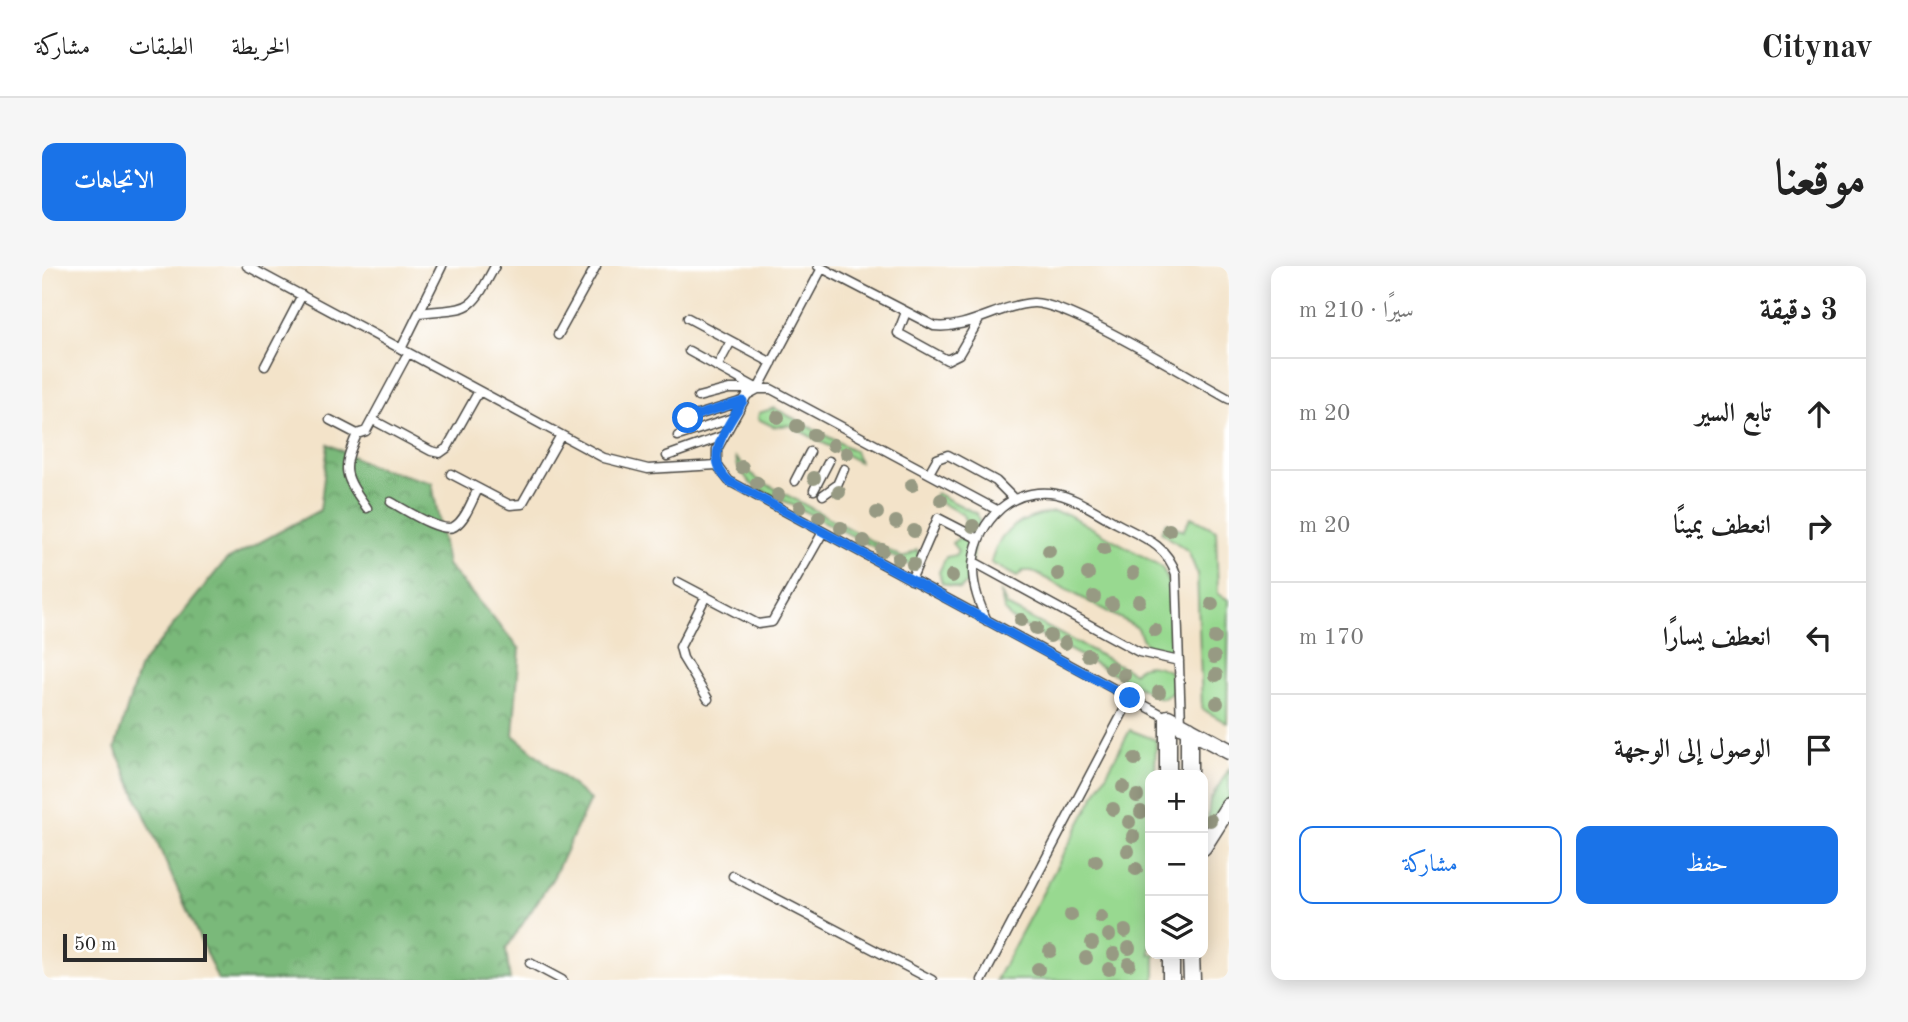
<!DOCTYPE html>
<html lang="ar">
<head>
<meta charset="utf-8">
<style>
	body { margin:0; font-family:"Old Standard TT",Amiri,serif; background:#f6f6f6; color:#222; direction:rtl }
	.controls { position:absolute; right:21px; bottom:21px; display:grid; overflow:hidden; border-radius:14px; box-shadow:0 4px 18px #0003 }
	.controls button { width:63px; height:63px; display:grid; place-items:center; padding:0; border:0; border-bottom:2px solid #e0e0e0; background:#fff; color:#222; font:35px sans-serif }
	.scale { position:absolute; left:21px; bottom:18px; width:144px; box-sizing:border-box; padding-left:7px; border:4px solid #2b2b2b; border-top:0; font-size:19px; line-height:24px; white-space:nowrap; color:#2b2b2b; -webkit-text-stroke:5px #fff; paint-order:stroke }
	.stop { position:absolute; width:21px; height:21px; margin:-16px; border:5px solid #1a73e8; border-radius:50%; background:#fff }
	.stop.end { background:#1a73e8; border-color:#fff; box-shadow:0 2px 7px #0008 }
	.list { margin:0; padding:0; list-style:none }
	h2 { display:flex; justify-content:space-between; align-items:center; height:91px; margin:0; padding:0 28px; font-size:30px }
	h2 small { font-size:23px; font-weight:400; color:#767676 }
	.list li { display:grid; grid-template-columns:46px 1fr auto; gap:21px; align-items:center; box-sizing:border-box; height:112px; padding:0 28px; border-top:2px solid #e0e0e0 }
	.list b { display:block; font-size:26px; white-space:nowrap }
	.list em { font-size:23px; font-style:normal; color:#767676 }
	.actions { display:flex; gap:14px; padding:21px 28px }
	.actions a { flex:1; padding:16px 0; border:2px solid #1a73e8; border-radius:14px; text-align:center; font-size:24px; color:#1a73e8 }
	.actions .main { background:#1a73e8; color:#fff }
	.icon { flex:none; width:38px; height:38px; fill:none; stroke:currentColor; stroke-width:2; stroke-linecap:round; stroke-linejoin:round }
	.map { position:relative; flex:none; width:1187px; height:714px; overflow:hidden; direction:ltr; border-radius:14px }
	header { display:flex; align-items:center; gap:42px; box-sizing:border-box; height:98px; padding:0 35px; background:#fff; border-bottom:2px solid #e0e0e0 }
	header strong { font-size:33px }
	nav { display:flex; gap:38px; margin-inline-start:auto; font-size:24px }
	.intro { display:flex; align-items:center; justify-content:space-between; box-sizing:border-box; height:168px; padding:0 42px }
	h1 { margin:0; font-size:49px }
	.button { padding:18px 32px; border-radius:14px; background:#1a73e8; color:#fff; font-size:24px; font-weight:700 }
	main { display:flex; gap:42px; padding:0 42px }
	aside { flex:1; background:#fff; border-radius:14px; box-shadow:0 4px 18px #0003 }
	.map>svg:first-child { display:block }
	.grass { fill:#98d990; stroke:#62825e; stroke-width:2 }
	.forest { fill:url(#forest-crowns); stroke:#527252; stroke-width:2 }
	.lines { fill:none; stroke-linecap:round; stroke-linejoin:round }
	.service-casing { stroke:#494743; stroke-width:11 }
	.minor-casing { stroke:#494743; stroke-width:19 }
	.service { stroke:#fff; stroke-width:8 }
	.minor { stroke:#fff; stroke-width:16 }
	.tree { fill:#979a83 }
	.route { stroke:#1a73e8; stroke-width:9 }
</style>
</head>
<body>
<header>
<strong>Citynav</strong>
<nav><a>الخريطة</a><a>الطبقات</a><a>مشاركة</a></nav>
</header>
<div class="intro"><h1>موقعنا</h1><a class="button">الاتجاهات</a></div>
<main>
<aside>
<h2>3 دقيقة<small>سيرًا · 210 m</small></h2>
<ul class="list">
<li><svg class="icon" aria-label="ahead" viewBox="0 0 24 24"><path d="M12 20V5M6 11l6-6 6 6"/></svg><div><b>تابع السير</b></div><em>20 m</em></li>
<li><svg class="icon" aria-label="right" viewBox="0 0 24 24"><path d="M7 20v-9h11M14 6l5 5-5 5"/></svg><div><b>انعطف يمينًا</b></div><em>20 m</em></li>
<li><svg class="icon" aria-label="left" viewBox="0 0 24 24"><path d="M17 20v-9H6M10 6l-5 5 5 5"/></svg><div><b>انعطف يسارًا</b></div><em>170 m</em></li>
<li><svg class="icon" aria-label="arrive" viewBox="0 0 24 24"><path d="M6 21V4h12l-3 4 3 4H6"/></svg><div><b>الوصول إلى الوجهة</b></div></li>
</ul>
<div class="actions"><a class="main">حفظ</a><a>مشاركة</a></div>
</aside>
<div class="map">
<svg width="1187" height="714" viewBox="0 0 1187 714">
	<defs>
		<pattern id="forest-crowns" width="20" height="18" patternUnits="userSpaceOnUse" patternTransform="scale(1.75)"><rect width="20" height="18" fill="#7ab97a"/><path d="M2 6a3 3 0 1 1 6 0M12 15a3 3 0 1 1 6 0" fill="none" stroke="#649764"/></pattern>
	</defs>
	<rect width="100%" height="100%" fill="#fff"/>
	<filter id="ink" filterUnits="userSpaceOnUse"><feTurbulence type="fractalNoise" baseFrequency=".0143" numOctaves="2"/><feDisplacementMap in="SourceGraphic" scale="14" xChannelSelector="R" yChannelSelector="G"/><feConvolveMatrix kernelMatrix="1 2 1 2 8 2 1 2 1" color-interpolation-filters="sRGB"/></filter>
	<filter id="wash" filterUnits="userSpaceOnUse"><feTurbulence type="fractalNoise" baseFrequency=".00686" numOctaves="4" result="noise"/><feDisplacementMap in="SourceGraphic" scale="28" xChannelSelector="R" yChannelSelector="G"/><feGaussianBlur stdDeviation="1.57" result="paint"/><feColorMatrix in="noise" values="0 0 0 0 0 0 0 0 0 0 0 0 0 0 0 0 0 1.4 0 .05"/><feComposite in="paint" operator="in"/></filter>
	<g filter="url(#wash)">
		<rect width="100%" height="100%" fill="#f3e3c9"/>
		<path class="grass" d="M732,142L813,185L817,196L747,159L732,161L716,153L717,147Z
			M694,192L715,213L861,292L875,284L877,288L873,302L709,218L696,201Z
			M894,227L935,248L938,258L935,269L928,266L921,249L891,232Z
			M1011,246L1025,248L1120,301L1127,316L1129,384L1124,387C1106,386 1101,377 1096,362L990,305H981L975,311L949,297C957,263 979,252 1011,246Z
			M1149,251L1174,264L1176,328L1187,334L1185,457L1160,443L1155,307L1146,285L1119,266L1124,256L1141,265Z
			M920,270L932,280L928,314L918,323L900,317L897,306L904,291L913,289L916,285L910,277Z
			M958,325L965,340L1092,407C1100,395 1117,399 1128,406L1132,425L1122,432L1116,431L969,353L962,343Z
			M1088,464L1114,474L1113,509H1108V688H1113V714H954Z
			M1187,503V536L1165,560L1168,534Z"/>
		<path class="forest" d="M286,178L327,199L390,217L405,299L478,383L471,469L548,534L511,612L464,683L468,714H176L73,482L98,400L183,295L278,244Z"/>
	</g>
	<g filter="url(#ink)">
		<g class="lines">
			<defs>
				<path id="service" d="M205,0L562,192L606,203L675,199
					M776,0L892,60C926,64 957,39 991,37C1024,35 1150,113 1187,133
					M864,46L856,67L905,94L917,88L938,52
					M377,47C430,41 427,49 453,0
					M646,52L730,97
					M516,69L554,0
					M359,83L400,0
					M647,85L716,123
					M223,100L260,29
					M675,101L689,75
					M716,123L780,2
					M656,131L687,123H713
					M646,152L701,135
					M288,154L315,168L324,165L366,87
					M331,154L389,185L398,187L405,182L437,125
					M315,168C299,205 302,209 325,242
					M636,170L691,152
					M625,190L681,170
					M887,207L895,193L906,189L954,215L972,233
					M409,208L468,239L480,238L519,169
					M753,215L768,186
					M772,224L787,195
					M781,229L795,219L802,203
					M349,236C362,243 401,269 413,260C424,253 430,234 436,223
					M955,244L729,123H716L705,129L675,183V199L687,215L1126,452
					M932,296L1097,386L1137,395
					M869,314L896,252L937,273
					M636,316L716,358L730,356L781,266
					M664,330L638,381L641,392L666,433
					M945,355C938,339 931,322 931,304C931,261 964,223 1008,227C1031,229 1055,247 1076,258C1101,271 1125,279 1134,308L1139,459
					M691,610L890,714
					M488,697L520,714
					M940,714L1088,433"/>
				<path id="minor" d="M1147,463V509
					M1126,509V452L1187,485
					M1161,581L1187,540
					M1129,688V714
					M1149,688L1150,714"/>
			</defs>
			<use href="#service" class="service-casing"/>
			<use href="#minor" class="minor-casing"/>
			<use href="#service" class="service"/>
			<use href="#minor" class="minor"/>
		</g>
		<g class="tree">
			<circle cx="736" cy="151" r="7"/>
			<circle cx="755" cy="160" r="7"/>
			<circle cx="772" cy="169" r="7"/>
			<circle cx="791" cy="179" r="7"/>
			<circle cx="805" cy="187" r="7"/>
			<circle cx="700" cy="201" r="7"/>
			<circle cx="772" cy="212" r="7"/>
			<circle cx="715" cy="217" r="7"/>
			<circle cx="870" cy="219" r="7"/>
			<circle cx="797" cy="226" r="7"/>
			<circle cx="736" cy="229" r="7"/>
			<circle cx="899" cy="234" r="7"/>
			<circle cx="758" cy="241" r="7"/>
			<circle cx="835" cy="247" r="7"/>
			<circle cx="777" cy="251" r="7"/>
			<circle cx="854" cy="256" r="7"/>
			<circle cx="931" cy="260" r="7"/>
			<circle cx="799" cy="262" r="7"/>
			<circle cx="1127" cy="264" r="7"/>
			<circle cx="872" cy="265" r="7"/>
			<circle cx="822" cy="275" r="7"/>
			<circle cx="1062" cy="283" r="7"/>
			<circle cx="840" cy="284" r="7"/>
			<circle cx="1007" cy="285" r="7"/>
			<circle cx="856" cy="293" r="7"/>
			<circle cx="871" cy="298" r="7"/>
			<circle cx="1091" cy="307" r="7"/>
			<circle cx="1016" cy="308" r="7"/>
			<circle cx="1046" cy="308" r="7"/>
			<circle cx="910" cy="310" r="7"/>
			<circle cx="1052" cy="331" r="7"/>
			<circle cx="1097" cy="335" r="7"/>
			<circle cx="1070" cy="338" r="7"/>
			<circle cx="1170" cy="338" r="7"/>
			<circle cx="979" cy="354" r="7"/>
			<circle cx="994" cy="362" r="7"/>
			<circle cx="1113" cy="364" r="7"/>
			<circle cx="1008" cy="370" r="7"/>
			<circle cx="1173" cy="372" r="7"/>
			<circle cx="1023" cy="377" r="7"/>
			<circle cx="1046" cy="389" r="7"/>
			<circle cx="1172" cy="391" r="7"/>
			<circle cx="1069" cy="402" r="7"/>
			<circle cx="1082" cy="409" r="7"/>
			<circle cx="1174" cy="409" r="7"/>
			<circle cx="1117" cy="426" r="7"/>
			<circle cx="1175" cy="437" r="7"/>
			<circle cx="1093" cy="493" r="7"/>
			<circle cx="1081" cy="521" r="7"/>
			<circle cx="1095" cy="530" r="7"/>
			<circle cx="1071" cy="543" r="7"/>
			<circle cx="1099" cy="546" r="7"/>
			<circle cx="1168" cy="554" r="7"/>
			<circle cx="1087" cy="556" r="7"/>
			<circle cx="1091" cy="570" r="7"/>
			<circle cx="1086" cy="585" r="7"/>
			<circle cx="1054" cy="595" r="7"/>
			<circle cx="1094" cy="603" r="7"/>
			<circle cx="1029" cy="649" r="7"/>
			<circle cx="1059" cy="651" r="7"/>
			<circle cx="1083" cy="665" r="7"/>
			<circle cx="1067" cy="669" r="7"/>
			<circle cx="1050" cy="677" r="7"/>
			<circle cx="1087" cy="682" r="7"/>
			<circle cx="1008" cy="685" r="7"/>
			<circle cx="1072" cy="688" r="7"/>
			<circle cx="1044" cy="692" r="7"/>
			<circle cx="1087" cy="698" r="7"/>
			<circle cx="996" cy="703" r="7"/>
			<circle cx="1067" cy="703" r="7"/>
		</g>
	</g>
	<g class="lines" filter="url(#ink)">
		<path class="route" d="M646,152L701,135C687,159 659,191 687,215L1088,432"/>
	</g>
</svg>
<div class="controls">
<button>+</button>
<button>−</button>
<button><svg class="icon" aria-label="layers" viewBox="0 0 24 24"><path d="M12 4l9 5-9 5-9-5zM3 14l9 5 9-5"/></svg></button>
</div>
<div class="scale">50 m</div>
<div class="stop" style="left:646px;top:152px"></div>
<div class="stop end" style="left:1088px;top:432px"></div>
</div>
</main>
</body>
</html>
